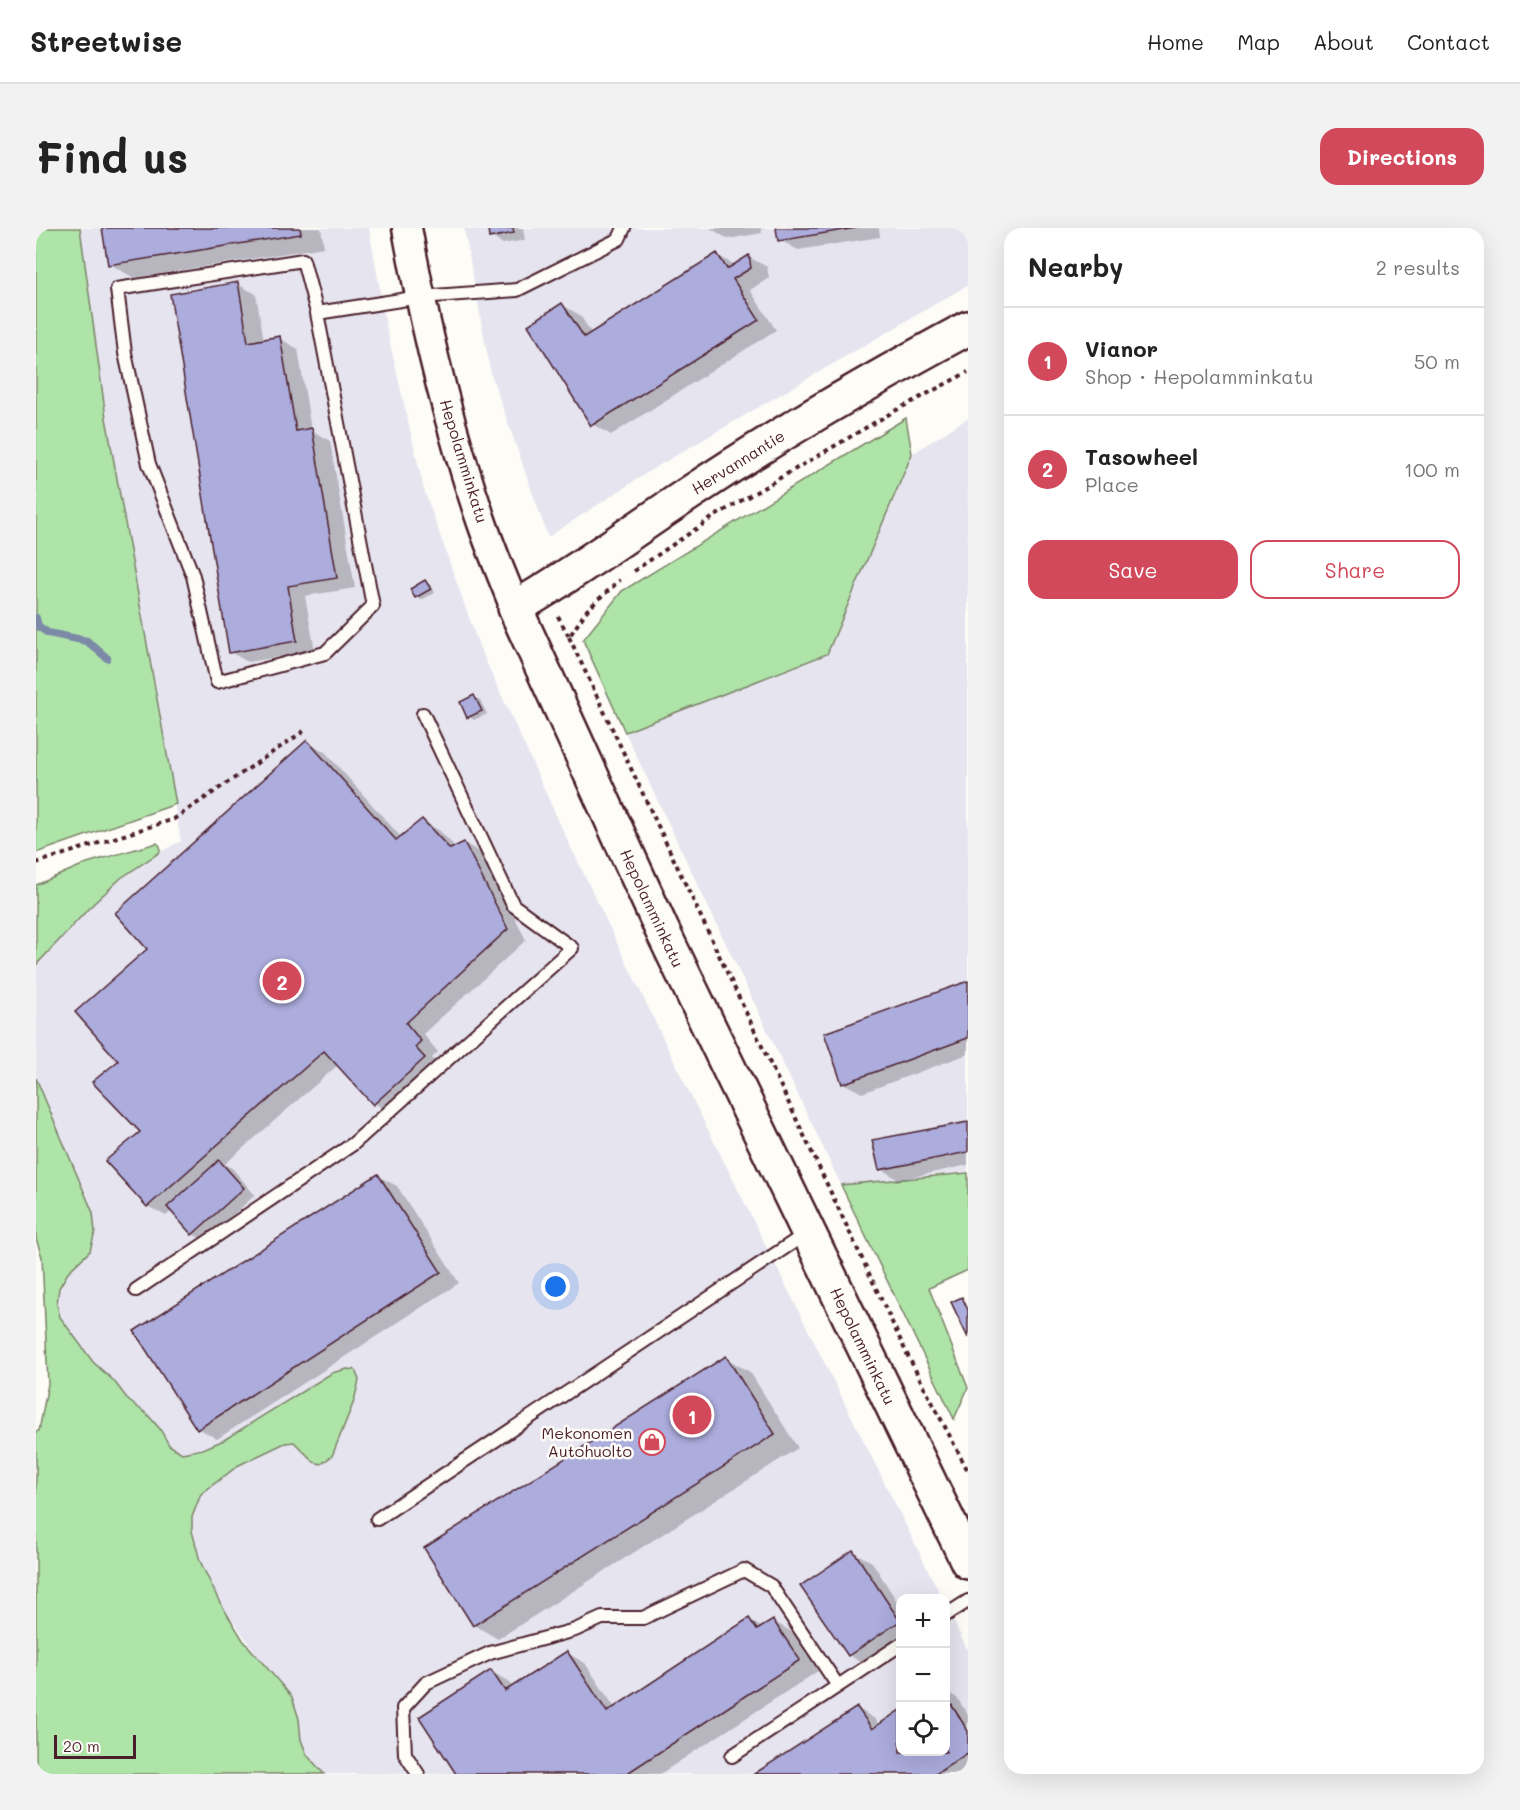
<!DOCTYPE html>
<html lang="en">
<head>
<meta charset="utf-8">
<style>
	body { margin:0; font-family:Mali,sans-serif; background:#f2f2f2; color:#222 }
	.controls { position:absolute; right:18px; bottom:18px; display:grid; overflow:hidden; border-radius:12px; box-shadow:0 6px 24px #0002 }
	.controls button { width:54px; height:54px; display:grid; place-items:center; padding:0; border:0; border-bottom:2px solid #e0e0e0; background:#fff; color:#222; font:30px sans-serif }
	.scale { position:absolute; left:18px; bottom:15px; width:82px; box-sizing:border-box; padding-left:6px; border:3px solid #4a1f2b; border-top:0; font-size:16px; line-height:21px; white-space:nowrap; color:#4a1f2b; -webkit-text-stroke:4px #fdfcf7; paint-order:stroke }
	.you { position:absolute; left:520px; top:1059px; width:21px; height:21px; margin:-15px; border:4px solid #fff; border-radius:50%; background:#1a73e8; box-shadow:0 0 0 9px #1a73e833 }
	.badge { display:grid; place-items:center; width:39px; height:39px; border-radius:50%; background:#d1495b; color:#fff; font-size:20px; font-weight:700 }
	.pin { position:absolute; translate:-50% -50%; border:3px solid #fff; box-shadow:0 2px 6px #0006 }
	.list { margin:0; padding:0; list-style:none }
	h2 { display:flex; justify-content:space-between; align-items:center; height:78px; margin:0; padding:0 24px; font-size:26px }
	h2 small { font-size:20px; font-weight:400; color:#767676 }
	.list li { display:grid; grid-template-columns:39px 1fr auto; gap:18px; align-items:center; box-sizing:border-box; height:108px; padding:0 24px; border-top:2px solid #e0e0e0 }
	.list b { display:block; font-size:22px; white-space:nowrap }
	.list p { margin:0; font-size:20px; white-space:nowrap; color:#767676 }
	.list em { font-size:20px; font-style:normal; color:#767676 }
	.actions { display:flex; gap:12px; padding:18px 24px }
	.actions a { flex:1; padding:14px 0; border:2px solid #d1495b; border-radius:18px; text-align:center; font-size:21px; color:#d1495b }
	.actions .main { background:#d1495b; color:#fff }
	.icon { flex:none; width:33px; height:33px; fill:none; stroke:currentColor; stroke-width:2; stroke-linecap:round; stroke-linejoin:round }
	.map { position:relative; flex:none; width:932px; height:1546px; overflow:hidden; border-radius:18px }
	header { display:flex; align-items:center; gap:36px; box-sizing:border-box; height:84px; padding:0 30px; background:#fff; border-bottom:2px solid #e0e0e0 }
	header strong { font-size:28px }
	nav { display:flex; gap:33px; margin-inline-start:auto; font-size:21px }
	.intro { display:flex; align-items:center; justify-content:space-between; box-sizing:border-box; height:144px; padding:0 36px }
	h1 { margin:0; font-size:42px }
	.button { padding:15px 27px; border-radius:18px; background:#d1495b; color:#fff; font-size:21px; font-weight:700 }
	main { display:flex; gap:36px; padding:0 36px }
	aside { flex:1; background:#fff; border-radius:18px; box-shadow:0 6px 24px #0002 }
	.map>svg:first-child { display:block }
	.built { fill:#e5e4ef }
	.green { fill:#aee4a7; stroke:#7c8269; stroke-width:1.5 }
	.shadow { fill:#0003 }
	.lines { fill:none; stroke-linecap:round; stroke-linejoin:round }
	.stream { stroke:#7b89a7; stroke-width:8 }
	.building { fill:#acacdd; stroke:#4a1f2b; stroke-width:1.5 }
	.service-casing { stroke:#4a1f2b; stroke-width:16 }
	.tertiary-casing { stroke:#4a1f2b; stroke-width:33 }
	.secondary-casing { stroke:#4a1f2b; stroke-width:38 }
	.path { stroke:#4a1f2b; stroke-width:4; stroke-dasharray:4.5 4.5; stroke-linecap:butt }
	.service { stroke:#fdfcf7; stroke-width:12 }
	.tertiary { stroke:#fdfcf7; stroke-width:28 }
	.secondary { stroke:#fdfcf7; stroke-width:33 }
	.labels { text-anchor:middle; stroke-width:5; stroke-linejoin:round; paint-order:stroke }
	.street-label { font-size:16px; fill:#4a1f2b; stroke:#fdfcf7 }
	.poi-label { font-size:16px; fill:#4a1f2b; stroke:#fdfcf7; text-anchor:end }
</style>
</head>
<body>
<header>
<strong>Streetwise</strong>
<nav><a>Home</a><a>Map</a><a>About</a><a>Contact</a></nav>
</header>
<div class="intro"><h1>Find us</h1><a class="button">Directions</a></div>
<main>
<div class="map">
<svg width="932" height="1546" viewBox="0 0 932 1546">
	<rect width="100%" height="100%" fill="#fdfcf7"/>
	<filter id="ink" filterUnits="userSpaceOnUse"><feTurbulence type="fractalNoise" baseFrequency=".0167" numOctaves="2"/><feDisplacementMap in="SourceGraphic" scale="12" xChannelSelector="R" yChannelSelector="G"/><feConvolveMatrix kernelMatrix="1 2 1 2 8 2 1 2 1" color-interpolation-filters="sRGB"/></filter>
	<g filter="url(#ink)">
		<path class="built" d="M44,0H333L351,103L388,262L443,418L529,607L651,860L906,1370H864V1524H910V1378L932,1423V1546H288L271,1527L265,1512L263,1491L256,1469L226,1434L183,1373L164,1333L156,1303V1289L165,1266L203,1237L249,1215L258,1214L278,1234L285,1236L296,1228L318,1173L323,1152L319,1142L254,1170L188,1212L167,1221L146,1225L133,1217L124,1201L111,1186L93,1173L78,1153L57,1134L24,1089L21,1076L23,1060L33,1043L54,1023L59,1004L57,985L0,850V737L54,679L85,650L124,624L145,613L70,190Z
			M428,0H932V57L620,239L512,309L455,146Z
			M932,190V945L805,957L589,504L791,426L876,226Z"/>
		<path class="green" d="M0,0H44L70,190L140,576L0,625Z
			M870,190L876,226L791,426L589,504L547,412L586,363Z
			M121,615L124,618V624L85,650L54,679L0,737V657L51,635Z
			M0,850L57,985L59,1004L54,1023L33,1043L23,1060L21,1076L24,1089L57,1134L78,1153L93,1173L111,1186L124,1201L133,1217L146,1225L167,1221L188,1212L296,1145L311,1141L319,1142L323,1152L318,1173L296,1228L285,1236L278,1234L258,1214L249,1215L203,1237L165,1266L156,1289V1303L164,1333L183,1373L207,1412L256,1469L263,1491L265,1512L271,1527L288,1546H0V1203H3L12,1156L6,1029L0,1011Z
			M932,945V1042L893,1060L932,1160L918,1191L805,957Z"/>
		<path class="shadow" d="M68,0H285L288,19L98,50L74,36Z
			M453,0H487L489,12L467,16L455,9Z
			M674,0H725L726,5L692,11Z
			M742,0H843L844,9L762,22L744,12Z
			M681,27L699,37L713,29L731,39L733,50L714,62L740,102L575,207L556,196L526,77L544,87L556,106Z
			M201,56L220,66L228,113L243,110L262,121L275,202L294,213L319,360L269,368L279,423L212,434L194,424Z
			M389,354L395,357L399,365L385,372L380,369Z
			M438,469L444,472L451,486L438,492L433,489Z
			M271,514L289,524L365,609L386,592L404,603L420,620L428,615L447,626L490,712L387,806L402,824L396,830L406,841L356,886L338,875L303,836L189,936L196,940L219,967L169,1013L157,1006L136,983L130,988L111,978L106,905L84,833L113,721Z
			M932,755V826L826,865L807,855Z
			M932,895V937L863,952L845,941Z
			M342,948L361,958L423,1055L181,1211L162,1200Z
			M690,1130L714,1144L762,1220L462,1411L438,1397Z
			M817,1324L836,1334L864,1378V1415L831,1438L813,1427Z
			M713,1392L727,1400L737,1393L756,1404L782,1443L624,1546H422L455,1443L473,1454L477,1460L531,1425L549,1435L579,1480Z
			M910,1463L921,1470L932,1487V1546H721L821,1480L839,1491L844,1498L864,1484V1524H910Z"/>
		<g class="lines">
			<path class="stream" d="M0,390L2,398L12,405L51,413L71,430"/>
		</g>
		<path class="building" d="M66,0H264L265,6L72,37Z
			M452,0H477L478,5L453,10Z
			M740,0H820L742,13Z
			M681,25L691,41L713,27L715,40L697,51L723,92L555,198L492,97L526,75L548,109Z
			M202,54L212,114L244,108L260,203L276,200L301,350L252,358L261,413L193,425L134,66Z
			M389,352L395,361L379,370L374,361Z
			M438,467L446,483L431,490L424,474Z
			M271,512L360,612L386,591L414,621L428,614L472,701L370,795L385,813L379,819L389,830L337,877L288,823L111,979L69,933L104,904L56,854L82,833L39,784L111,721L79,685Z
			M932,753V810L806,856L788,805Z
			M932,894V924L843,942L836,912Z
			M183,932L208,960L156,1007L131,979Z
			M342,946L405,1044L161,1202L98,1103Z
			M926,1069L932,1082V1110L915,1074Z
			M690,1128L739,1206L437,1398L388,1320Z
			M817,1322L864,1393L812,1428L764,1358Z
			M713,1390L721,1402L737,1392L764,1432L593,1544L594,1546H420L383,1489L455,1442L469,1463L531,1423L571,1484Z
			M910,1468L932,1503V1525L900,1546H718L821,1479L836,1501L864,1482V1524H910Z"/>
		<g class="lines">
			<defs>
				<path id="service" d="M281,85L267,32L81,61L89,125L113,236L157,348L181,454L289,425L337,378L281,85L384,69L481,62L583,11L588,0
					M100,1062L317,916L536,720L477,677L387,486
					M341,1291L771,1005
					M910,1387L932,1373
					M696,1528L864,1417
					M382,1546L369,1526L367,1480L390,1455L454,1425L539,1402L566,1390H607L708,1342L735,1358L802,1458"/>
				<path id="tertiary" d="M371,0C389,100 413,200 446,295C456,324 468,352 479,380"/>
				<path id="secondary" d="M932,100C837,151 744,205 654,265C596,303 540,345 479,380L626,702L932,1334"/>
			</defs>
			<use href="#service" class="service-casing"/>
			<use href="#tertiary" class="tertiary-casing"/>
			<use href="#secondary" class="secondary-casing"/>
			<path class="path" d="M598,343L679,288L855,185L932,144
				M522,388L533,409L551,382L584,352
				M533,409L871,1126L932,1243
				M0,635L138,591L271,501"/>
			<use href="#service" class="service"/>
			<use href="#tertiary" class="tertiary"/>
			<use href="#secondary" class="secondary"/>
		</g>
	</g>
	<defs>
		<symbol id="shop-ring" viewBox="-11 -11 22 22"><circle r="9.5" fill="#fdfcf7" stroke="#d1495b" stroke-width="1.5"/><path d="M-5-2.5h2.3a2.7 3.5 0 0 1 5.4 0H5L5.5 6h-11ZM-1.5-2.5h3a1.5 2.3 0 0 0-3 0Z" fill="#d1495b"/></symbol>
	</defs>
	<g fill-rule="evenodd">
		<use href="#shop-ring" x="601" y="1199" width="30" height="30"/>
	</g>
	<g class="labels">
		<g class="street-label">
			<text transform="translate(428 233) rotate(73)" y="6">Hepolamminkatu</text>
			<text transform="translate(702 234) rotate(-32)" y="6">Hervannantie</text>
			<text transform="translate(616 680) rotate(65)" y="6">Hepolamminkatu</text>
			<text transform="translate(827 1118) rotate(64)" y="6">Hepolamminkatu</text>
		</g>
		<g class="poi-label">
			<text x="596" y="1211">Mekonomen<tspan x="596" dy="18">Autohuolto</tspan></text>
		</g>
	</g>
</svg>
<div class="controls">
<button>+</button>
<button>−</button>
<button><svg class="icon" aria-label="locate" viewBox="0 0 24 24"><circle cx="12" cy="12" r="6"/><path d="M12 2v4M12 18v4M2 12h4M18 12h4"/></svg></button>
</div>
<div class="scale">20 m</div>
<div class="you"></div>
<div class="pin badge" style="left:656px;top:1187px">1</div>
<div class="pin badge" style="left:246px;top:753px">2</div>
</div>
<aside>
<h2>Nearby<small>2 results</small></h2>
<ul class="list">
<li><span class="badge">1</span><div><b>Vianor</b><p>Shop · Hepolamminkatu</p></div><em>50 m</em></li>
<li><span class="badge">2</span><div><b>Tasowheel</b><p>Place</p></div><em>100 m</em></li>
</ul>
<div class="actions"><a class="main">Save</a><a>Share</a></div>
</aside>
</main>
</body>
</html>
